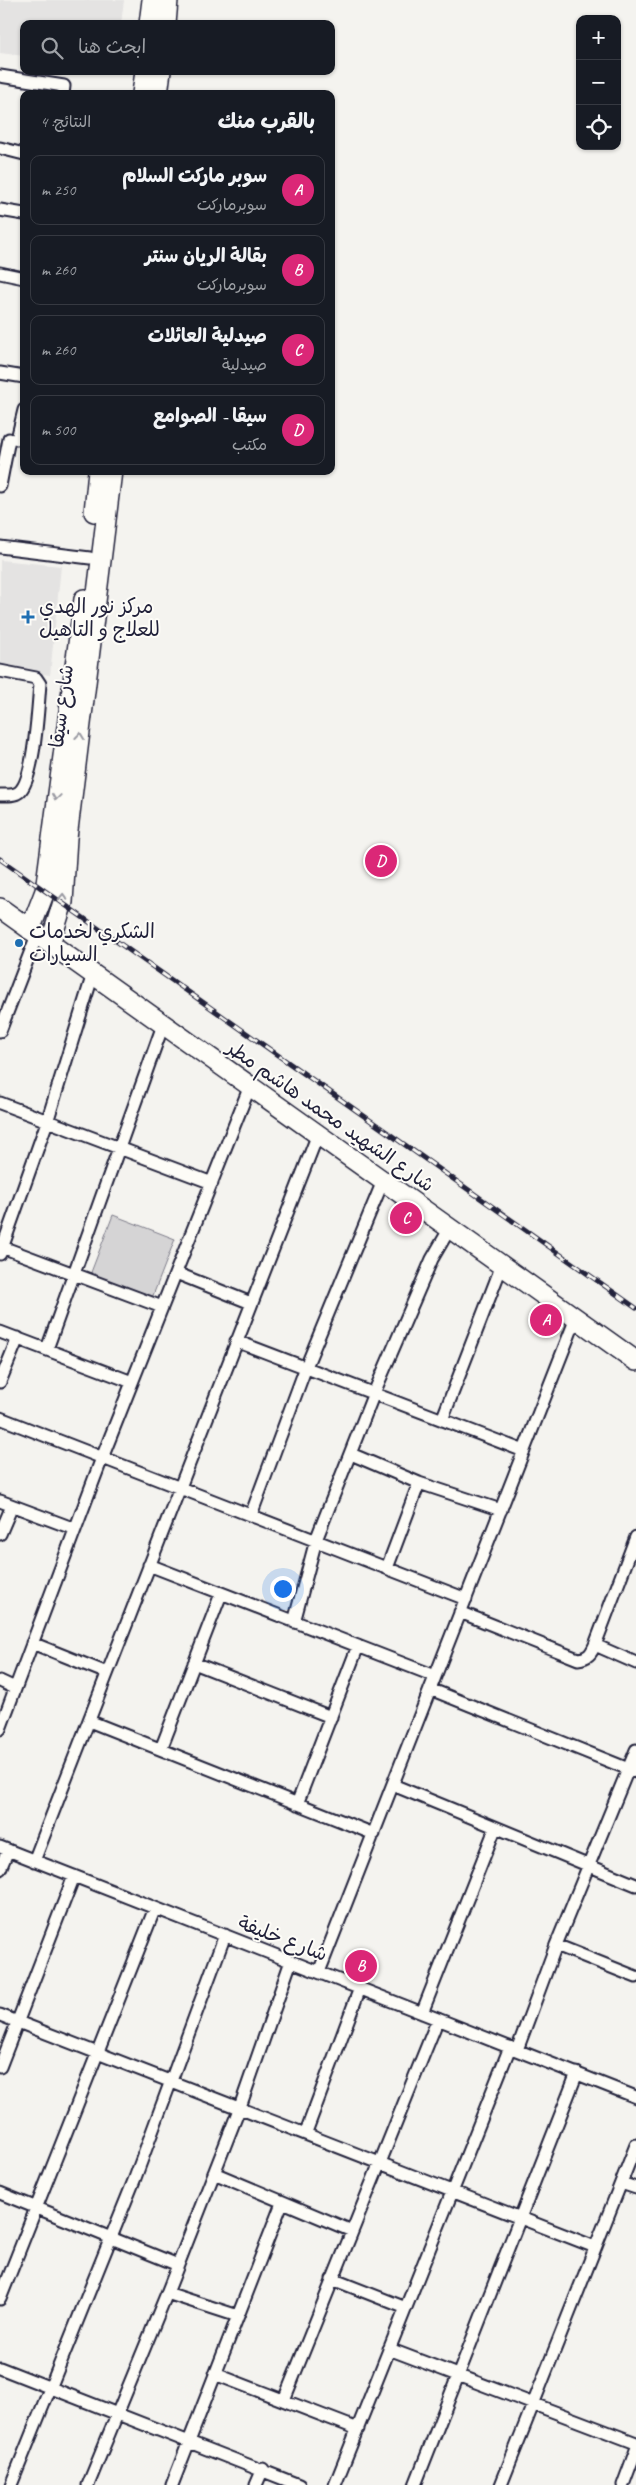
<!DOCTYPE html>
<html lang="ar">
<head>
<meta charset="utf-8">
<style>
	body { margin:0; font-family:Caveat,"Playpen Sans Arabic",sans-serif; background:#242831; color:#f1f3f6; direction:rtl }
	.controls { position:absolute; right:15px; top:15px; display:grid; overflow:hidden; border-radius:10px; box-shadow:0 1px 4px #0004 }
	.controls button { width:45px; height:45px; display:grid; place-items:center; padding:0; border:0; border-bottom:1px solid #363941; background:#171b24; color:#f1f3f6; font:25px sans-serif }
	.you { position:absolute; left:282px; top:1588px; width:18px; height:18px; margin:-12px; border:4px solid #fff; border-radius:50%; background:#1a73e8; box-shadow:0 0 0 8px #1a73e833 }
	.badge { display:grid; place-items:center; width:32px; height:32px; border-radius:50%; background:#db2777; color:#fff; font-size:16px; font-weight:700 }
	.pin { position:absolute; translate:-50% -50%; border:2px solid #fff; box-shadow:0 1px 5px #0006 }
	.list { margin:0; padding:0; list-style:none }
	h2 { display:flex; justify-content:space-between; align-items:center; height:65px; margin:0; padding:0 20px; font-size:21px }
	h2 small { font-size:16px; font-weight:400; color:#9ea1a6 }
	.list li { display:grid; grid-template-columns:32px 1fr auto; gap:15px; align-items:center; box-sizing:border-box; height:70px; margin:0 10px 10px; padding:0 10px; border:1px solid #363941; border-radius:10px }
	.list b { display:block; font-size:19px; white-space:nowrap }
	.list p { margin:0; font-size:16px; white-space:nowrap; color:#9ea1a6 }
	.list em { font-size:16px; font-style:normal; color:#9ea1a6 }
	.icon { flex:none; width:28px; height:28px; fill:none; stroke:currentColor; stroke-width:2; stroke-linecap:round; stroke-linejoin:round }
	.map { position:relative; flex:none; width:636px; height:2485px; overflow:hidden; direction:ltr }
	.search { position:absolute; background:#171b24; box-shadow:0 1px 4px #0004; left:20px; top:20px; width:315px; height:55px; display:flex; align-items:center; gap:12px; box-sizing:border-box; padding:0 18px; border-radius:10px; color:#9ea1a6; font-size:19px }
	.panel { position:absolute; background:#171b24; box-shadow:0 1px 4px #0004; left:20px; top:90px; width:315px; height:385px; border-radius:10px; direction:rtl }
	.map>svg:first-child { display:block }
	.built { fill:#e4e3e2 }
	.green { fill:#d5d4d5; stroke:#7c7b88 }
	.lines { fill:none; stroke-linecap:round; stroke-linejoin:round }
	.minor-casing { stroke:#22223b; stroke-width:15 }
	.primary-casing { stroke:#22223b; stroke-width:22 }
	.minor { stroke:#fdfcf7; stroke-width:11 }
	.primary { stroke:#fdfcf7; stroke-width:19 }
	.rail-casing { stroke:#22223b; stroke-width:5 }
	.rail { stroke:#fdfcf7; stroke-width:3; stroke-dasharray:9; stroke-linecap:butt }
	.oneway { stroke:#9a9aa2 }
	.poi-dot { fill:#1f6fb2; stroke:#fdfcf7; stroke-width:2 }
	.labels { text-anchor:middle; stroke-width:4; stroke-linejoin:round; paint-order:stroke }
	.poi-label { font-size:20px; fill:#22223b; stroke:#fdfcf7; text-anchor:start }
	.street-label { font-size:20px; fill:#22223b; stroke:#fdfcf7 }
</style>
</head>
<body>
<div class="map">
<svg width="636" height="2485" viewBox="0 0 636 2485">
	<rect width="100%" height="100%" fill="#f4f3ef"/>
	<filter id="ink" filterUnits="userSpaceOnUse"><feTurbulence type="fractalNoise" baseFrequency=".02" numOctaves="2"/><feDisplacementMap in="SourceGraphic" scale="10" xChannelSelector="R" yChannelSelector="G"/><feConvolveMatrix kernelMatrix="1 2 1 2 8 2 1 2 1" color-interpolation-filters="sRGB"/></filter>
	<g filter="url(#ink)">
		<path class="built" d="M0,0H124L121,24H24V56L0,53Z
			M0,560L61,566L50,675L0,668Z"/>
		<path class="green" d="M113,1215L175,1239L152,1298L90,1275Z"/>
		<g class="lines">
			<defs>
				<path id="minor" d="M0,76L64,86L63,94
					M0,148L24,154
					M0,210L24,214
					M0,273L24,278
					M0,373L24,377
					M17,439L24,410
					M0,486L9,439
					M0,547L90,558
					M0,671L36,678L40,684C38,705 35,779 19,792C14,796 6,795 0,795
					M0,1031L37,935
					M0,1103L212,1183
					M2,1247L162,1307
					M0,1254L47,1122L93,974
					M176,1273L251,1303
					M0,1332L132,1382
					M236,1341L524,1451
					M47,1349L163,1025
					M0,1382L18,1338
					M0,1418L466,1599
					M442,1420L502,1265
					M351,1454L419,1483L501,1510
					M0,1501L75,1529
					M251,1515L306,1367L383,1181
					M0,1534L12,1506
					M149,1565L435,1676
					M387,1568L419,1483
					M460,1612L578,1659C588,1658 591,1654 595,1645L636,1537
					M294,1622L316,1540L374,1393L432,1259L450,1228
					M32,1643L107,1673
					M595,1645L636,1663
					M194,1663L331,1717
					M0,1681L15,1688
					M430,1689L636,1772
					M89,1721L374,1834
					M0,1729L102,1458L250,1086
					M161,1749L221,1594
					M393,1785L636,1885
					M297,1804L358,1646
					M0,1847L636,2097
					M34,1861L318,1134
					M0,1869L8,1850
					M556,1945L636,1977
					M319,1972L576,1318
					M422,2013L495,1829
					M0,2015L595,2247
					M517,2050L556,1945L636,1750
					M0,2067L74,1876
					M306,2132L360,1988
					M214,2173L352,2231
					M621,2183L636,2188
					M0,2193L178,2265
					M332,2279L406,2308
					M167,2293L238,2316
					M0,2299L155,1908
					M389,2349L636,2443
					M0,2368L299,2485
					M215,2374L358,2429
					M284,2400L438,2019
					M11,2485L135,2178L225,1935
					M88,2485L167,2293L240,2107L291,1961
					M172,2485L282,2203
					M256,2485L263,2469
					M335,2485L510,2047
					M415,2485L577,2073
					M501,2485L636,2145
					M623,2485L636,2450"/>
				<path id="primary" d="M149,24L152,0
					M166,24L168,0
					M142,94L145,71
					M158,94L161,71
					M94,512L98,471
					M0,908L636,1361
					M30,930L45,891L84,599
					M50,944L63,902L67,838L112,471"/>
			</defs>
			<use href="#minor" class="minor-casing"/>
			<use href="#primary" class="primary-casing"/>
			<use href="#minor" class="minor"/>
			<use href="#primary" class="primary"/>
			<defs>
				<path id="rail" d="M0,859L636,1308"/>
			</defs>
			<use href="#rail" class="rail-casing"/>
			<use href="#rail" class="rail"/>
		</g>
		<defs><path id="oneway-chevron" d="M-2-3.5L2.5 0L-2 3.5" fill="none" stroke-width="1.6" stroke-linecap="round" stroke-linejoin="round" transform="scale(1.25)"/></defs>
		<g class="oneway">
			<use href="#oneway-chevron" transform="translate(80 736) rotate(-83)"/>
			<use href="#oneway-chevron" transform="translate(56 797) rotate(98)"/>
			<use href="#oneway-chevron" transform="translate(63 897) rotate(-88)"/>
		</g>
	</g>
	<g class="poi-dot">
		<path d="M25.5 609.5h5v5h5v5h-5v5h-5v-5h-5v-5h5z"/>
		<circle cx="19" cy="943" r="5"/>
	</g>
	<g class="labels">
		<g class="poi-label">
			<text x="39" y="613">مركز نور الهدي<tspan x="39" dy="23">للعلاج و التاهيل</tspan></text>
			<text x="29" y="938">الشكري لخدمات<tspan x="29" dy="23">السيارات</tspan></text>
		</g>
		<g class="street-label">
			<text transform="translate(61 706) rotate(-83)" y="7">شارع سيقا</text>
			<text transform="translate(331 1116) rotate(35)" y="7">شارع الشهيد محمد هاشم مطر</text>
			<text transform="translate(283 1938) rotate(21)" y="7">شارع خليفة</text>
		</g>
	</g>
</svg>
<div class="controls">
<button>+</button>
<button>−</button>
<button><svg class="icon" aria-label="locate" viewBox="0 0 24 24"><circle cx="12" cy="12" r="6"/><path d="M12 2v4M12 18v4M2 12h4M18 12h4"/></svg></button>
</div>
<div class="you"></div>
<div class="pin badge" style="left:546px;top:1320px">A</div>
<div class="pin badge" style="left:361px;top:1966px">B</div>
<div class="pin badge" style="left:406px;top:1218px">C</div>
<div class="pin badge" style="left:381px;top:861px">D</div>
<div class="search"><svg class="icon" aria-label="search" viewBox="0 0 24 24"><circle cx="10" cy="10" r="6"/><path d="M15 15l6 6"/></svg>ابحث هنا</div>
<section class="panel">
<h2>بالقرب منك<small>النتائج: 4</small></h2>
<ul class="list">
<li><span class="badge">A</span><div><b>سوبر ماركت السلام</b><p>سوبرماركت</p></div><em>250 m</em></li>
<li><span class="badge">B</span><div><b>بقالة الريان سنتر</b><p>سوبرماركت</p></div><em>260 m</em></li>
<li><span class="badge">C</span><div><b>صيدلية العائلات</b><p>صيدلية</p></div><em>260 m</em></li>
<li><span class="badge">D</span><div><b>سيقا - الصوامع</b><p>مكتب</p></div><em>500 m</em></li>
</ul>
</section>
</div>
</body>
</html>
